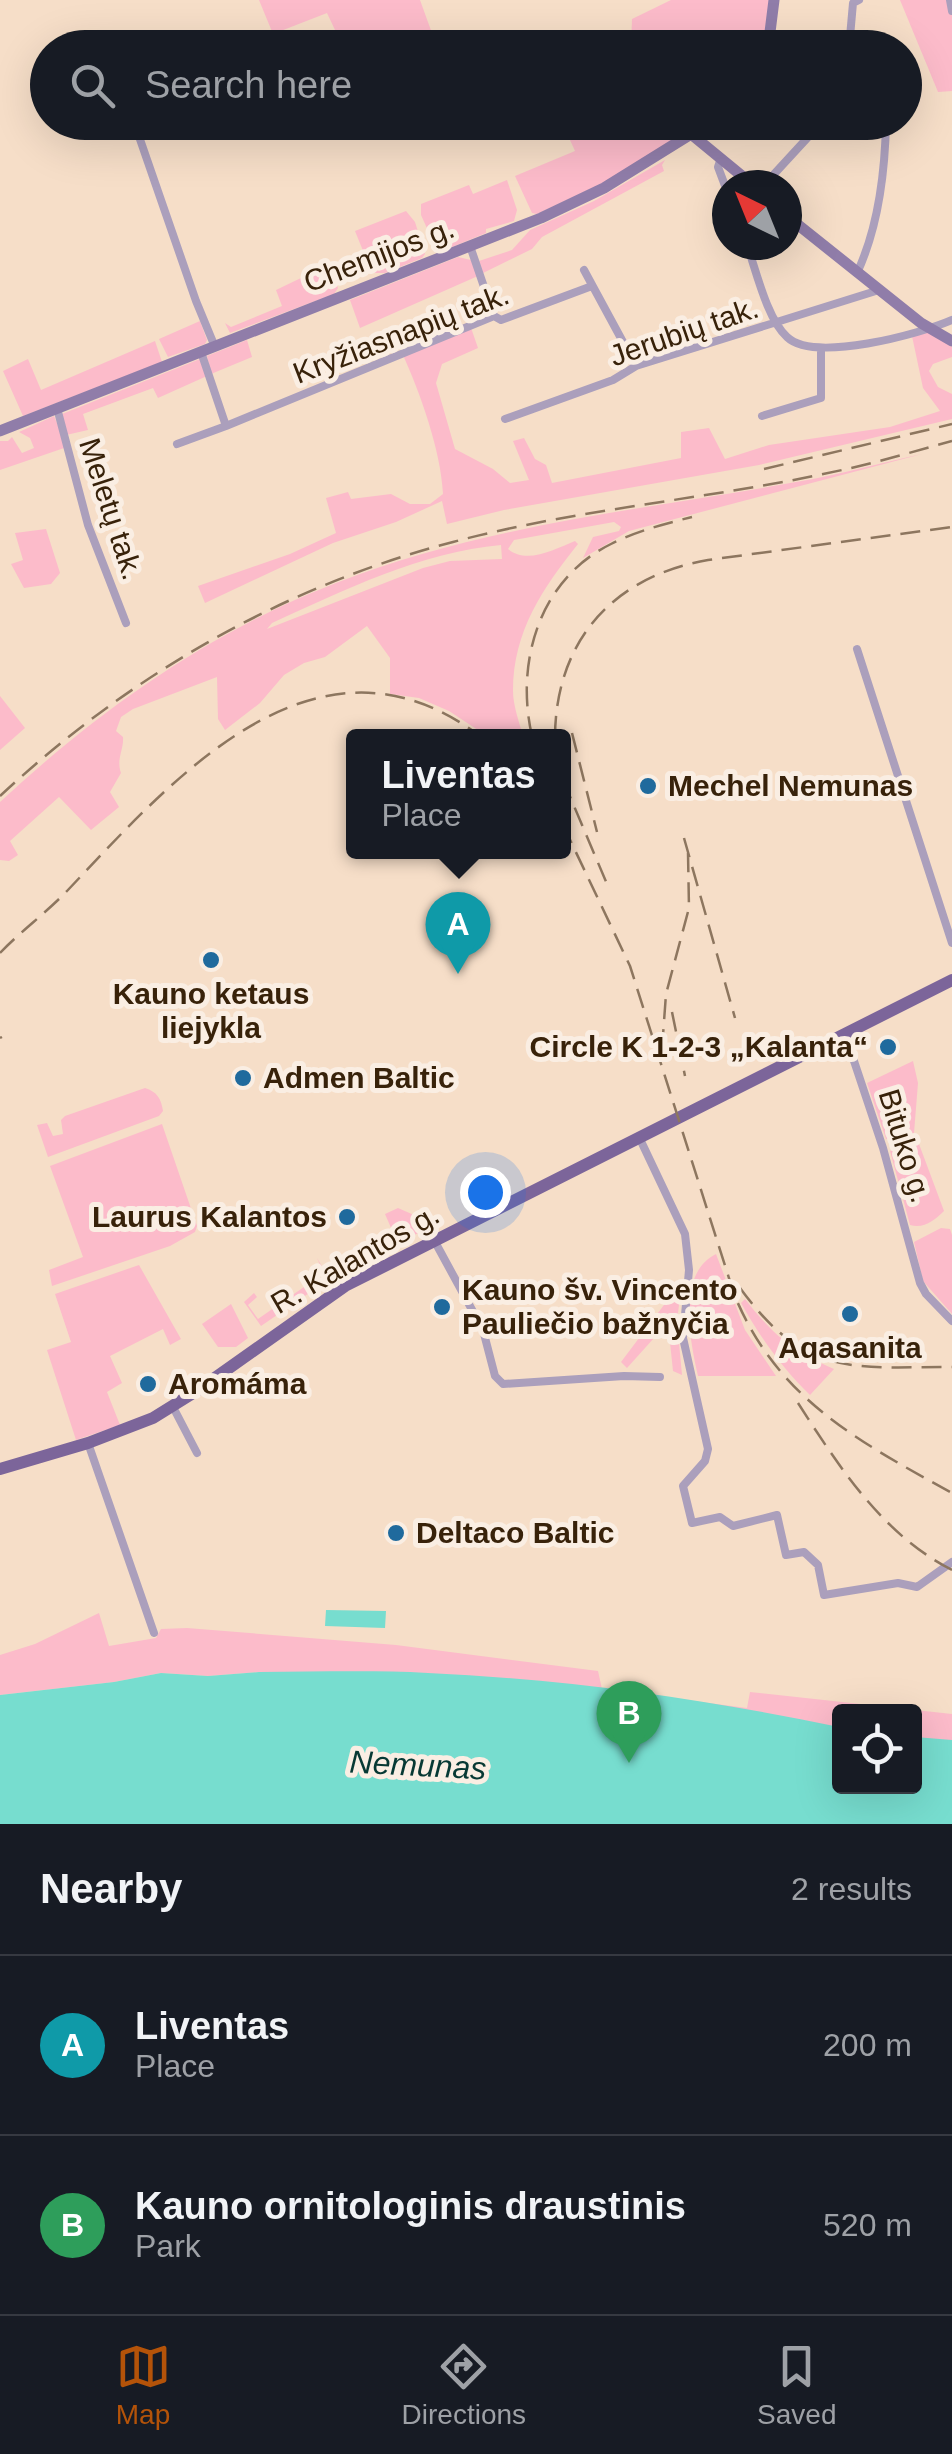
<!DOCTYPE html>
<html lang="en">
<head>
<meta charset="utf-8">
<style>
	body { margin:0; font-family:Arial,sans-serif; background:#242831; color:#f1f3f6 }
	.controls { position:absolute; right:30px; bottom:30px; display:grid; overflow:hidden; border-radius:10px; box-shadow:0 10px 40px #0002 }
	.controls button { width:90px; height:90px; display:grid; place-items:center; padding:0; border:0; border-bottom:2px solid #363941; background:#171b24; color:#f1f3f6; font:50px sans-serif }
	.compass { position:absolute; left:712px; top:170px; width:90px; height:90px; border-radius:50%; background:#171b24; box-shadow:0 10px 40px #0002; rotate:317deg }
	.you { position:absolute; left:485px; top:1192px; width:35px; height:35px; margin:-25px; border:8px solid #fff; border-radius:50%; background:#1a73e8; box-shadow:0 0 0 15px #1a73e833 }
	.badge { display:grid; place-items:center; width:65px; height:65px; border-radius:50%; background:#b45309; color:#fff; font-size:32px; font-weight:700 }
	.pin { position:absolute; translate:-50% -82px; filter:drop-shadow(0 2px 5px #0008) }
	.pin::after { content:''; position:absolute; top:52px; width:35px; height:30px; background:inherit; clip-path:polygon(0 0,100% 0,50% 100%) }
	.popup { position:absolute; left:346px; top:729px; width:225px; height:130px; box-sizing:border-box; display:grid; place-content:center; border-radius:10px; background:#171b24; filter:drop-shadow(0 2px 8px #0005); font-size:32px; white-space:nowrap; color:#9ea1a6 }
	.popup b { font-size:38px; color:#f1f3f6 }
	.popup::after { content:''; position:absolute; left:50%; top:100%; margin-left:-20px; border:20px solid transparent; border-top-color:#171b24 }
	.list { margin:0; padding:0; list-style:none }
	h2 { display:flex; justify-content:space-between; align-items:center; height:130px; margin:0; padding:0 40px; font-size:42px }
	h2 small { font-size:32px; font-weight:400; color:#9ea1a6 }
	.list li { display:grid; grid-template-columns:65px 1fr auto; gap:30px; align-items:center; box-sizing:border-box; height:180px; padding:0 40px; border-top:2px solid #363941 }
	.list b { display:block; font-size:38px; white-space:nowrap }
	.list p { margin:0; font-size:32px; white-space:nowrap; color:#9ea1a6 }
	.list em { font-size:32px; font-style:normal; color:#9ea1a6 }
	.icon { flex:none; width:55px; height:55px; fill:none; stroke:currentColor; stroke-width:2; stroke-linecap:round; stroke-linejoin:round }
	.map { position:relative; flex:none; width:952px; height:1824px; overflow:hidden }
	.search { position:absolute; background:#171b24; box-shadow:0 10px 40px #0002; left:30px; right:30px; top:30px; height:110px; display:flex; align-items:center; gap:25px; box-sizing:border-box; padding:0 35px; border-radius:55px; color:#9ea1a6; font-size:38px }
	.sheet { height:490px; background:#171b24 }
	nav { display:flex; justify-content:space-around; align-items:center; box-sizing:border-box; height:140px; border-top:2px solid #363941; background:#171b24; font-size:28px; color:#9ea1a6 }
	nav a { display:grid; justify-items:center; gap:5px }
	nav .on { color:#b45309 }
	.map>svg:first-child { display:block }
	.green { fill:#fcbbca; fill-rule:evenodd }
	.water { fill:#77ddcf }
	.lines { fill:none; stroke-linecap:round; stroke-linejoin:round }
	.street { stroke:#ab9fbc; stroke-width:8 }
	.secondary { stroke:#907da9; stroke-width:11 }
	.primary { stroke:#7c659a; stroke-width:12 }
	.rail { stroke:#8d765f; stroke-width:2.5; stroke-dasharray:20 10; stroke-linecap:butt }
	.poi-dot { fill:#1f6a9d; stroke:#faeee3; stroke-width:4 }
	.labels { text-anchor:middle; stroke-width:10; stroke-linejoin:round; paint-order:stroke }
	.street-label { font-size:30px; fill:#38220a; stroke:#faeee3 }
	.poi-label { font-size:30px; font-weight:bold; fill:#38220a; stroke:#faeee3; text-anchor:start }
	.water-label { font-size:32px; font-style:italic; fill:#073934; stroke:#faeee3 }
</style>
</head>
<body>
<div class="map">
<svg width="952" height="1824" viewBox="0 0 952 1824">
	<rect width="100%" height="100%" fill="#f6dec8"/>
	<path class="green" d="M259,0H420L437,47H343L327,13L273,34Z
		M671,0H770L762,47L631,48L632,19Z
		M900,0H952V91L938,92Z
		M584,123H672L680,132L678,137L605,182L537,214L532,213L515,176L575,151L570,140Z
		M665,160L662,165L664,171L542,237L532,249L483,273L479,261L512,250L530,230L594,201Z
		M507,180L517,210L514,221L486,229V233L445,250L435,246L421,215V204L469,185L473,194Z
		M406,211L415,222L425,254L422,258L385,273H372L355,231Z
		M458,257L471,260L478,276L360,328L350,300Z
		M328,265L338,288L334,294L230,333L225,323L231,327L282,306L276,290Z
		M200,321L207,340L205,344L168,357L159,339Z
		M470,325L478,348L442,364L436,383L455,449L493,469L510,483L529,480L513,441L524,438L535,459L546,465L552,483L681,458V432L709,428L725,459L769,445L890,427L940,411L923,388L912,336L927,332L952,347V357L933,364L929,371L938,387L952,394V419L759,465L504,510L447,524L442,501L396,522L333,543L205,603L198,586L290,554L336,533L326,498L348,492L351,499L391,494L410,504H430L443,494C441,451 420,392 402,353Z
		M247,340L252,357L211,374L207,356Z
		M155,341L162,362L23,416L3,371L28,359L41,390Z
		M200,359L207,376L158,398L153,388L83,414L88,430L66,435L62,414Z
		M54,416L67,447L0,470V441H8L12,437L22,453L34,448L30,438L19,432Z
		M922,454L629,531L583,558L593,537L619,531L621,527L614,522L514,540L508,549C527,565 555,549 575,541L578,544C543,588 513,631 513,691C513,705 519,722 523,736H487L449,711L419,698L390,694V658L367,626L325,657L304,663L284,675L260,703L225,730L218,719L217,677L133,709L121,717L116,731L123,737C124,750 116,759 121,773L110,792L119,807L91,830L59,797L10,841L18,855L9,861L0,860V802C99,710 209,632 336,583C483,525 642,510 796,482C838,475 880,463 922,454ZM501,545L502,559L450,561L423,568L267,629L272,623C344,590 422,552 501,545Z
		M46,529L60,573L51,584L24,588L11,564L23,560L15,533Z
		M0,696L25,728L0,750Z
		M913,1061L918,1083L914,1133L886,1139L867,1083Z
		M145,1088C157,1092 161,1098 163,1111L159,1116L48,1157L37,1125L47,1123L53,1136L63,1134L61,1120L65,1116Z
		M162,1124L197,1226L195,1232L170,1246L52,1286L49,1270L83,1257L50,1166Z
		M913,1142L919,1144L944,1211C935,1220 924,1229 910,1225L890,1151Z
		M398,1208L414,1215L422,1231L327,1281L317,1258L326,1273L395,1237L385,1214Z
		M941,1228L950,1229L952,1235V1314L923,1281L914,1242Z
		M716,1254L745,1330L776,1376H698C690,1340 676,1274 716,1254Z
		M139,1265L181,1339L170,1345L163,1329L110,1356L122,1383L107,1392L120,1425L76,1440L47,1350L71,1342L55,1294Z
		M314,1280L318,1287L261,1326L244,1302L254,1293L257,1297L248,1305L258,1319Z
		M682,1281L677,1321L682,1375L673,1371L669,1333L654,1338L627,1368L621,1362Z
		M745,1299C773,1335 791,1350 834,1369L810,1395C782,1368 760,1337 741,1303Z
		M231,1304L248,1338L236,1347H218L202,1324Z
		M99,1613L109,1646L156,1638L161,1629L187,1628L396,1645L598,1671L602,1689L747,1708L750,1692L952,1714V1824L428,1673L259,1672L208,1676L161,1673L114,1682L0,1695V1655L35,1644ZM840,1712H914V1786H840Z"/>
	<path class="water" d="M326,1610L386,1611L385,1628L325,1626Z
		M259,1672C315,1672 372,1670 428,1673C566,1679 705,1699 839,1727L840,1786H914L915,1737L952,1740V1824H0V1695L114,1682L161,1673L208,1676Z"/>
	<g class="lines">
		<path class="street" d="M950,0L952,11
			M849,48L853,3L859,0
			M134,122L196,301L215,347
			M721,158L718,167L727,191
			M764,185L822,122
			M747,245C756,270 767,319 787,337C814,363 920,334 952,320
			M470,246L494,316
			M584,270L636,366
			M857,273C879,226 885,173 886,122
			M201,352L226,426L494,316L501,320L592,286
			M57,408L88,525L126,623
			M762,416L821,398V348
			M505,419L613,380L636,366L879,290
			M177,444L226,426
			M857,649L952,943
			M845,1034L883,1148L920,1283L926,1294L952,1321
			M639,1137L685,1234L689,1270L683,1338L708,1449L705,1461L683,1486L692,1523L720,1517L733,1526L777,1515L786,1555L804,1552L818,1565L824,1595L898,1583L917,1587L952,1562
			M434,1240L483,1330L495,1376L503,1384L624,1376L660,1377
			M173,1407L197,1453
			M88,1443L154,1633"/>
		<path class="secondary" d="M768,48L774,0
			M691,134L706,122
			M787,216L921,323L952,341
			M0,431L541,218L604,188L691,134L753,185"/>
		<path class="primary" d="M0,1469L88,1443L153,1418L198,1390L345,1286L952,980"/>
		<path class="rail" d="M764,469L952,424
			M572,733L597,832
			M532,736C515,663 539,579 611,544C637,531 664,524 692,517
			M555,736C556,640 614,576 708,560L952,527
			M563,780L607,884
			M0,796C129,676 281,587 453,542C580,508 713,499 842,470C879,462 915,451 952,441
			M563,825L630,966L734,1294C777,1399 858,1441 952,1493
			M684,838L735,1018
			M0,953C21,931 46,913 67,891C173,779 316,613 480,736
			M672,1012L685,1076
			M0,1038L2,1037
			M662,1049L666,994L689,908L688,853
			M740,1288C806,1378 851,1367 952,1367
			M798,1403C840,1468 882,1534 952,1570"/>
	</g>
	<g class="poi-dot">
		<circle cx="648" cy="786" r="10"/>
		<circle cx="211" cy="960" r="10"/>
		<circle cx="888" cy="1047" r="10"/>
		<circle cx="243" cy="1078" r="10"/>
		<circle cx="347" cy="1217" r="10"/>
		<circle cx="442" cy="1307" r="10"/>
		<circle cx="850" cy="1314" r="10"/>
		<circle cx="148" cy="1384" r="10"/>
		<circle cx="396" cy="1533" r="10"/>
	</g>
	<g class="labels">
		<g class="street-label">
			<text transform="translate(379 255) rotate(-21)" y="10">Chemijos g.</text>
			<text transform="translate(684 332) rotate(-19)" y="10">Jerubių tak.</text>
			<text transform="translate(401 334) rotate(-21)" y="10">Kryžiasnapių tak.</text>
			<text transform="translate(111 509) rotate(72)" y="10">Meletų tak.</text>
			<text transform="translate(905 1146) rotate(73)" y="10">Bituko g.</text>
			<text transform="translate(355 1259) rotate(-30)" y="10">R. Kalantos g.</text>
		</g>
		<g class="poi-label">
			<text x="668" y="796">Mechel Nemunas</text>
			<text x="211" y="1004" text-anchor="middle">Kauno ketaus<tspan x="211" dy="34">liejykla</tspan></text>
			<text x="868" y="1057" text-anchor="end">Circle K 1-2-3 „Kalanta“</text>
			<text x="263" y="1088">Admen Baltic</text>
			<text x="327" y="1227" text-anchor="end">Laurus Kalantos</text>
			<text x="462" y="1300">Kauno šv. Vincento<tspan x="462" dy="34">Pauliečio bažnyčia</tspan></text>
			<text x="850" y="1358" text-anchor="middle">Aqasanita</text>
			<text x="168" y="1394">Aromáma</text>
			<text x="416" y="1543">Deltaco Baltic</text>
		</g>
		<g class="water-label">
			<text transform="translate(418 1765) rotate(3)" y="11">Nemunas</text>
		</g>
	</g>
</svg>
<div class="controls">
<button><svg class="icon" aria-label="locate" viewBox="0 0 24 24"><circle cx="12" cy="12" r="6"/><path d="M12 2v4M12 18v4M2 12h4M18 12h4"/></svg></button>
</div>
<svg class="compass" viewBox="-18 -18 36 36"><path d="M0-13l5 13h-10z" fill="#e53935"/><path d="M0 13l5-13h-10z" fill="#9ea1a6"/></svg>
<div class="you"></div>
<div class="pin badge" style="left:458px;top:974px;background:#0f9aa8">A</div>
<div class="popup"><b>Liventas</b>Place</div>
<div class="pin badge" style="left:629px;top:1763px;background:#2e9e5b">B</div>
<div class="search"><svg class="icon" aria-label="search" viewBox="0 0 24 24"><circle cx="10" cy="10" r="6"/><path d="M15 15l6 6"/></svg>Search here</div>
</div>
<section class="sheet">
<h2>Nearby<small>2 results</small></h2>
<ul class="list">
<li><span class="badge" style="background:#0f9aa8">A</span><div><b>Liventas</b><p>Place</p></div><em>200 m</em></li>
<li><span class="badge" style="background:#2e9e5b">B</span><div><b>Kauno ornitologinis draustinis</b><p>Park</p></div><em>520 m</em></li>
</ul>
</section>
<nav>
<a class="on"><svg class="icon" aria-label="map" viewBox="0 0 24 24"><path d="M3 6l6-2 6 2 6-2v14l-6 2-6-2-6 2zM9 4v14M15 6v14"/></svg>Map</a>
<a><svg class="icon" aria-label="directions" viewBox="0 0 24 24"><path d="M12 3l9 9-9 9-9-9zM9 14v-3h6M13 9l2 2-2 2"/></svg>Directions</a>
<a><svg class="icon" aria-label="saved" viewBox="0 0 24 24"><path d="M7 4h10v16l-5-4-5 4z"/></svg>Saved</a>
</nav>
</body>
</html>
